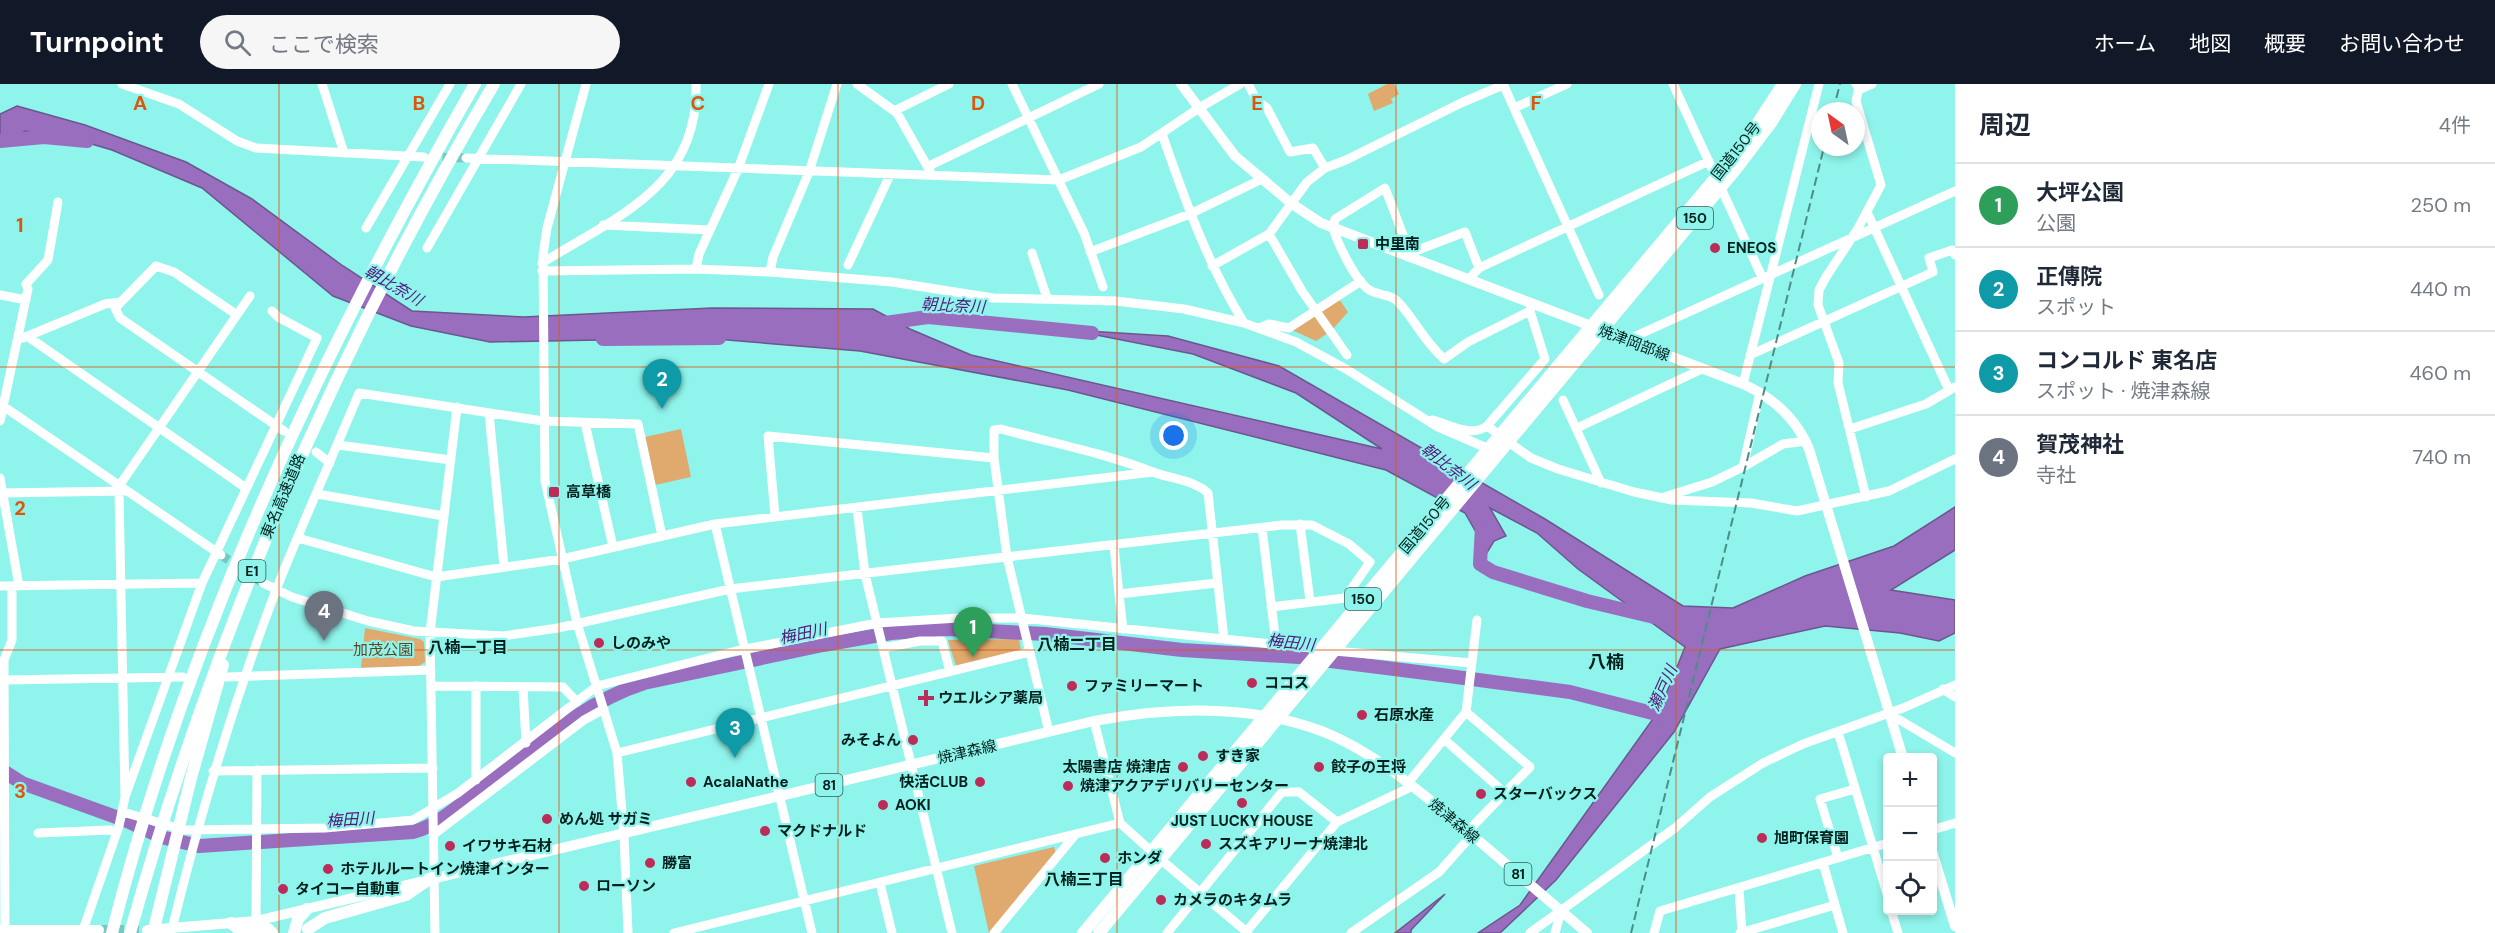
<!DOCTYPE html>
<html lang="ja">
<head>
<meta charset="utf-8">
<style>
	body { margin:0; font-family:"DM Sans","Noto Sans JP",sans-serif; background:#f6f6f7; color:#1f2937 }
	.controls { position:absolute; right:18px; bottom:18px; display:grid; overflow:hidden; border-radius:6px; box-shadow:0 3px 9px #0003 }
	.controls button { width:54px; height:54px; display:grid; place-items:center; padding:0; border:0; border-bottom:2px solid #e0e1e3; background:#fff; color:#1f2937; font:30px sans-serif }
	.compass { position:absolute; left:1811px; top:18px; width:54px; height:54px; border-radius:50%; background:#fff; box-shadow:0 3px 9px #0003; rotate:327deg }
	.you { position:absolute; left:1174px; top:352px; width:21px; height:21px; margin:-15px; border:4px solid #fff; border-radius:50%; background:#1a73e8; box-shadow:0 0 0 9px #1a73e833 }
	.badge { display:grid; place-items:center; width:39px; height:39px; border-radius:50%; background:#111827; color:#fff; font-size:20px; font-weight:700 }
	.pin { position:absolute; translate:-50% -50px; filter:drop-shadow(0 2px 3px #0008) }
	.pin::after { content:''; position:absolute; top:32px; width:21px; height:18px; background:inherit; clip-path:polygon(0 0,100% 0,50% 100%) }
	.list { margin:0; padding:0; list-style:none }
	h2 { display:flex; justify-content:space-between; align-items:center; height:78px; margin:0; padding:0 24px; font-size:26px }
	h2 small { font-size:20px; font-weight:400; color:#747a83 }
	.list li { display:grid; grid-template-columns:39px 1fr auto; gap:18px; align-items:center; box-sizing:border-box; height:84px; padding:0 24px; border-top:2px solid #e0e1e3 }
	.list b { display:block; font-size:22px; white-space:nowrap }
	.list p { margin:0; font-size:20px; white-space:nowrap; color:#747a83 }
	.list em { font-size:20px; font-style:normal; color:#747a83 }
	.icon { flex:none; width:33px; height:33px; fill:none; stroke:currentColor; stroke-width:2; stroke-linecap:round; stroke-linejoin:round }
	.map { position:relative; flex:none; width:1955px; height:849px; overflow:hidden }
	header { display:flex; align-items:center; gap:36px; box-sizing:border-box; height:84px; padding:0 30px; background:#111827; color:#fff }
	header strong { font-size:28px }
	nav { display:flex; gap:33px; margin-inline-start:auto; font-size:21px }
	.search { width:420px; height:54px; background:#f6f6f7; display:flex; align-items:center; gap:15px; box-sizing:border-box; padding:0 21px; border-radius:33px; color:#747a83; font-size:22px }
	main { display:flex }
	aside { flex:1; background:#fff }
	.map>svg:first-child { display:block }
	.green { fill:#e0a96d }
	.water { fill:#996ebe; stroke:#6b578e; stroke-width:1.5 }
	.lines { fill:none; stroke-linecap:round; stroke-linejoin:round }
	.river { stroke:#996ebe; stroke-width:14 }
	.minor-tunnel { stroke:#72cac2; stroke-width:9; stroke-dasharray:9 4.5; stroke-linecap:butt }
	.major-tunnel { stroke:#72cac2; stroke-width:10; stroke-dasharray:10 5; stroke-linecap:butt }
	.minor { stroke:#fff; stroke-width:9 }
	.major { stroke:#fff; stroke-width:10 }
	.highway { stroke:#fff; stroke-width:12 }
	.rail { stroke:#4a8e88; stroke-width:2; stroke-dasharray:9 4.5; stroke-linecap:butt }
	.grid { fill:none; stroke:#dc560d; stroke-width:1.5; stroke-opacity:0.55 }
	.poi-dot { fill:#bb2c58; stroke:#8ff4eb; stroke-width:2 }
	.labels { text-anchor:middle; stroke-width:4.5; stroke-linejoin:round; paint-order:stroke }
	.shield { fill:#8ff4eb; stroke:#2b605b; stroke-width:1.5 }
	.shield-label { font-size:14px; font-weight:bold; fill:#00201d }
	.street-label { font-size:15px; fill:#00201d; stroke:#8ff4eb }
	.poi-label { font-size:15px; font-weight:bold; fill:#00201d; stroke:#8ff4eb; text-anchor:start }
	.park-label { font-size:15px; fill:#614423; stroke:#8ff4eb }
	.water-label { font-size:16px; font-style:italic; fill:#531779; stroke:#8ff4eb }
	.neighbourhood-label { font-size:16px; font-weight:bold; fill:#00201d; stroke:#8ff4eb }
	.quarter-label { font-size:18px; font-weight:bold; fill:#00201d; stroke:#8ff4eb }
	.grid-label { font-size:20px; text-anchor:middle; font-weight:bold; fill:#dc560d; stroke:#8ff4eb; stroke-width:4.5; stroke-linejoin:round; paint-order:stroke }
</style>
</head>
<body>
<header>
<strong>Turnpoint</strong>
<div class="search"><svg class="icon" aria-label="search" viewBox="0 0 24 24"><circle cx="10" cy="10" r="6"/><path d="M15 15l6 6"/></svg>ここで検索</div>
<nav><a>ホーム</a><a>地図</a><a>概要</a><a>お問い合わせ</a></nav>
</header>
<main>
<div class="map">
<svg width="1955" height="849" viewBox="0 0 1955 849">
	<rect width="100%" height="100%" fill="#8ff4eb"/>
	<path class="green" d="M1387,0H1394L1399,10L1391,15L1393,19L1374,27L1368,10Z
		M1339,215L1348,228L1332,246L1319,228Z
		M1315,230L1328,249L1316,257L1292,246Z
		M681,345L691,393L655,401L645,353Z
		M365,544L420,555L424,558L425,578L419,582L361,584Z
		M1019,555L1021,567L956,582L948,556Z
		M1054,763L1056,769L989,849L974,782Z"/>
	<path class="water" d="M17,22L85,41L186,78L252,115L343,182L412,227L524,233L712,224L873,225L910,245L971,271L1382,365L1296,309L1193,270L1071,246L1168,252L1279,282L1545,435L1683,522L1733,524L1805,492L1894,462L1955,423V466L1891,506L1955,516V549L1939,557L1900,549L1825,542L1720,565L1674,648L1556,796L1500,849H1478L1520,821L1660,625L1685,563L1578,485L1537,449L1490,424L1506,452L1494,457L1480,480L1481,457L1465,429L1386,386L1068,306L860,267L703,254L490,258L411,242L333,212L202,104L112,66L71,54L25,47L0,62V30Z
		M1445,810L1411,846V849H1395Z"/>
	<g class="lines">
		<path class="river" d="M0,57L44,53L87,57
			M878,240L928,233L1092,249
			M603,255L719,254
			M1482,443L1480,480L1493,488L1587,517L1654,533
			M0,685L22,699L127,737L161,753L199,762L413,748C439,741 462,719 483,703C534,664 582,619 644,599L823,561L891,549L947,545L1045,550L1182,566L1299,573L1426,589L1570,608L1668,633"/>
		<path class="minor-tunnel" d="M429,73L466,74
			M221,471L263,499"/>
		<path class="major-tunnel" d="M99,846H147"/>
		<path class="minor" d="M122,0L179,20L237,57L256,64L424,73
			M322,0L344,69
			M586,0L547,144L543,171L545,397L577,539L617,669L624,751L628,849
			M857,0L897,29L930,87
			M1012,0L1084,149L1103,203
			M1248,0L1257,17L1267,24L1290,68L1313,64L1325,84
			M1503,0L1599,211
			M1673,0L1762,193
			M1856,0L1859,4L1856,17L1881,101L1857,146L1826,193L1819,206L1818,221L1839,279L1838,299L1866,413
			M1858,6L1872,0
			M1514,24L1567,0
			M894,27L949,0
			M1162,50C1185,116 1207,179 1244,239
			M466,74L1059,96L1141,63L1199,24L1240,0
			M929,82L1099,0
			M1867,128L1949,306
			M603,141L710,146
			M366,144L450,0
			M1269,150L1302,207L1347,271
			M427,164L521,0
			M1090,168L1190,130L1262,95
			M1032,169L1047,214
			M1410,169L1385,104L1335,135L1333,144C1338,160 1356,199 1371,207C1382,212 1392,210 1400,220C1417,239 1423,256 1444,275L1468,258L1530,227L1532,220
			M1408,173L1410,169L1465,148L1479,184
			M542,179C617,132 699,103 696,0
			M848,181L890,91
			M1212,182L1269,150L1307,98L1325,84L1346,76L1461,19L1503,1
			M696,185L699,170L738,85L769,0
			M542,187L696,185L770,188L892,198L993,214L1116,217L1184,225L1244,239L1296,258L1346,285L1436,342L1489,365
			M770,188L773,173L809,88L837,0
			M1469,195L1479,184L1709,77
			M0,211L26,216
			M237,231L174,188L156,182L115,224L120,234L284,347
			M1259,244L1269,240L1289,244L1361,197
			M27,252L246,404
			M23,254L105,220L120,218
			M1627,256L1955,107
			M1750,271L1933,188L1929,174L1952,166L1955,171
			M1743,300L1819,0
			M1760,308L1743,383L1783,360L1806,357
			M1563,316L1601,399
			M0,320L221,471
			M489,329L504,482
			M1432,336C1449,340 1471,354 1487,342L1494,347
			M0,337L28,205L26,200L48,176L58,118
			M585,339L613,463
			M1487,342L1545,275L1530,227
			M1577,344L1702,285
			M1850,345L1926,320L1955,303
			M338,361L451,376
			M1514,362L1531,374L1558,385L1634,408L1672,416L1751,419L1797,427L1889,407L1955,375
			M316,368L330,379
			M0,394L19,502
			M119,402L250,212
			M0,409L124,407
			M317,410L444,432
			M1664,413L1712,398L1743,383
			M857,424L865,490L952,849
			M775,432L768,352L994,374
			M715,440L812,849
			M1300,440L1310,517
			M1262,444L1276,560
			M298,454L436,493L562,475L715,440L1153,388
			M1114,462L1119,510L1217,499
			M263,499L292,513L368,537L414,547L503,552L558,544L730,505L1282,441H1312L1349,460L1370,478L1345,514L1271,523
			M0,502L202,499
			M1119,510L1123,545
			M883,564L920,557H942L950,588
			M1334,567L1472,579
			M227,593L431,586
			M4,596L183,593
			M431,602L563,603L577,618
			M476,602V696
			M523,603L526,659
			M1943,605L1955,613
			M1466,628L1530,683L1468,747
			M1888,629L1955,669
			M1094,637L1120,739
			M1049,648L1007,473L994,374V346L1001,345C1052,359 1104,369 1153,388C1171,395 1194,396 1208,409L1224,555
			M1838,648L1888,813
			M1445,656L1505,709
			M617,669L1030,568
			M213,687L433,684
			M1408,699L1466,628L1477,536
			M125,713L202,499L317,254L278,233L272,227
			M123,728L184,746L325,744L413,736L458,709L597,602L736,567L877,539L959,534H1022L1320,565
			M1932,746L1955,739
			M38,749L110,746L117,748
			M433,751L584,636L604,625
			M1838,774L1820,715L1855,705
			M1160,775L1248,849
			M1823,779L1843,849
			M880,799L892,849
			M1739,804L1742,849
			M1891,826L1898,849
			M256,837L257,686
			M172,845C200,730 234,617 276,506C302,440 332,374 359,309L543,337L638,340L662,452
			M1246,848L1337,738L1413,702
			M5,849L4,576L12,556V502
			M82,849L119,742L125,713L119,407
			M435,849L430,549L457,323
			M674,849L1120,739L1151,767
			M994,849L1075,751
			M1167,849L1282,708H1299L1337,738
			M1351,849L1439,788L1472,751
			M1530,849L1675,744L1710,713L1763,679L1803,660L1903,624L1955,601
			M1555,849L1561,827
			M1654,849L1660,827L1888,759
			M1740,849L1835,821"/>
		<path class="major" d="M1181,0L1235,72L1292,120L1321,139L1743,300C1774,314 1796,334 1809,365L1903,674
			M1932,767L1955,842
			M0,846H99
			M147,846L256,837L1094,637C1169,623 1251,620 1324,648C1371,667 1413,702 1452,734C1497,772 1542,811 1587,849"/>
		<path class="highway" d="M231,839L240,846L268,845L272,849
			M308,845L325,834L406,811L429,795
			M112,849C188,550 322,267 475,0
			M130,849C214,549 335,268 494,0
			M153,849L191,694L223,581
			M294,849L298,835L307,825
			M1083,849L1716,93L1757,40L1783,0
			M1099,849L1737,84L1771,39L1795,0"/>
		<path class="rail" d="M1833,27L1840,0
			M1631,849L1824,63"/>
	</g>
	<path class="grid" d="M279,0V849M559,0V849M838,0V849M1117,0V849M1396,0V849M1676,0V849M0,283H1955M0,566H1955"/>
	<g class="poi-dot">
		<rect x="1357" y="154" width="12" height="12" rx="3"/>
		<circle cx="1715" cy="164" r="6"/>
		<rect x="548" y="402" width="12" height="12" rx="3"/>
		<circle cx="599" cy="559" r="6"/>
		<circle cx="1252" cy="599" r="6"/>
		<circle cx="1072" cy="602" r="6"/>
		<path d="M923 605h6v6h6v6h-6v6h-6v-6h-6v-6h6z"/>
		<circle cx="1362" cy="631" r="6"/>
		<circle cx="913" cy="656" r="6"/>
		<circle cx="1203" cy="672" r="6"/>
		<circle cx="1183" cy="683" r="6"/>
		<circle cx="1319" cy="683" r="6"/>
		<circle cx="691" cy="698" r="6"/>
		<circle cx="980" cy="698" r="6"/>
		<circle cx="1068" cy="702" r="6"/>
		<circle cx="1481" cy="710" r="6"/>
		<circle cx="1242" cy="719" r="6"/>
		<circle cx="883" cy="721" r="6"/>
		<circle cx="547" cy="735" r="6"/>
		<circle cx="765" cy="747" r="6"/>
		<circle cx="1762" cy="754" r="6"/>
		<circle cx="1206" cy="760" r="6"/>
		<circle cx="450" cy="762" r="6"/>
		<circle cx="1105" cy="774" r="6"/>
		<circle cx="650" cy="779" r="6"/>
		<circle cx="328" cy="785" r="6"/>
		<circle cx="584" cy="802" r="6"/>
		<circle cx="283" cy="805" r="6"/>
		<circle cx="1161" cy="816" r="6"/>
	</g>
	<g class="labels">
		<g class="shield">
			<rect x="1677" y="123" width="36" height="22" rx="4.5"/>
			<rect x="238.5" y="476" width="27" height="22" rx="4.5"/>
			<rect x="1345" y="504" width="36" height="22" rx="4.5"/>
			<rect x="815.5" y="690" width="27" height="22" rx="4.5"/>
			<rect x="1504.5" y="779" width="27" height="22" rx="4.5"/>
		</g>
		<g class="shield-label">
			<text x="1695" y="139">150</text>
			<text x="252" y="492">E1</text>
			<text x="1363" y="520">150</text>
			<text x="829" y="706">81</text>
			<text x="1518" y="795">81</text>
		</g>
		<g class="street-label">
			<text transform="translate(1736 67) rotate(-52)" y="5">国道150号</text>
			<text transform="translate(1634 259) rotate(21)" y="5">焼津岡部線</text>
			<text transform="translate(283 412) rotate(-67)" y="5">東名高速道路</text>
			<text transform="translate(1425 441) rotate(-50)" y="5">国道150号</text>
			<text transform="translate(967 668) rotate(-13)" y="5">焼津森線</text>
			<text transform="translate(1454 737) rotate(40)" y="5">焼津森線</text>
		</g>
		<g class="poi-label">
			<text x="1375" y="165">中里南</text>
			<text x="1727" y="169">ENEOS</text>
			<text x="566" y="413">高草橋</text>
			<text x="611" y="564">しのみや</text>
			<text x="1264" y="604">ココス</text>
			<text x="1084" y="607">ファミリーマート</text>
			<text x="938" y="619">ウエルシア薬局</text>
			<text x="1374" y="636">石原水産</text>
			<text x="901" y="661" text-anchor="end">みそよん</text>
			<text x="1215" y="677">すき家</text>
			<text x="1171" y="688" text-anchor="end">太陽書店 焼津店</text>
			<text x="1331" y="688">餃子の王将</text>
			<text x="703" y="703">AcalaNathe</text>
			<text x="968" y="703" text-anchor="end">快活CLUB</text>
			<text x="1080" y="707">焼津アクアデリバリーセンター</text>
			<text x="1493" y="715">スターバックス</text>
			<text x="895" y="726">AOKI</text>
			<text x="559" y="740">めん処 サガミ</text>
			<text x="1242" y="742" text-anchor="middle">JUST LUCKY HOUSE</text>
			<text x="777" y="752">マクドナルド</text>
			<text x="1774" y="759">旭町保育園</text>
			<text x="1218" y="765">スズキアリーナ焼津北</text>
			<text x="462" y="767">イワサキ石材</text>
			<text x="1117" y="779">ホンダ</text>
			<text x="662" y="784">勝富</text>
			<text x="340" y="790">ホテルルートイン焼津インター</text>
			<text x="596" y="807">ローソン</text>
			<text x="295" y="810">タイコー自動車</text>
			<text x="1173" y="821">カメラのキタムラ</text>
		</g>
		<g class="park-label">
			<text x="383" y="571">加茂公園</text>
		</g>
		<g class="water-label">
			<text transform="translate(394 201) rotate(30)" y="6">朝比奈川</text>
			<text transform="translate(953 221) rotate(3)" y="6">朝比奈川</text>
			<text transform="translate(1449 382) rotate(38)" y="6">朝比奈川</text>
			<text transform="translate(803 549) rotate(-12)" y="6">梅田川</text>
			<text transform="translate(1291 558) rotate(6)" y="6">梅田川</text>
			<text transform="translate(1662 604) rotate(-66)" y="6">瀬戸川</text>
			<text transform="translate(350 735) rotate(-4)" y="6">梅田川</text>
		</g>
		<g class="neighbourhood-label">
			<text x="1077" y="566">八楠二丁目</text>
			<text x="468" y="569">八楠一丁目</text>
			<text x="1084" y="801">八楠三丁目</text>
		</g>
		<g class="quarter-label">
			<text x="1606" y="584">八楠</text>
		</g>
	</g>
	<g class="grid-label">
		<text x="140" y="26">A</text>
		<text x="419" y="26">B</text>
		<text x="698" y="26">C</text>
		<text x="978" y="26">D</text>
		<text x="1257" y="26">E</text>
		<text x="1536" y="26">F</text>
		<text x="20" y="148">1</text>
		<text x="20" y="431">2</text>
		<text x="20" y="714">3</text>
	</g>
</svg>
<div class="controls">
<button>+</button>
<button>−</button>
<button><svg class="icon" aria-label="locate" viewBox="0 0 24 24"><circle cx="12" cy="12" r="6"/><path d="M12 2v4M12 18v4M2 12h4M18 12h4"/></svg></button>
</div>
<svg class="compass" viewBox="-18 -18 36 36"><path d="M0-13l5 13h-10z" fill="#e53935"/><path d="M0 13l5-13h-10z" fill="#747a83"/></svg>
<div class="you"></div>
<div class="pin badge" style="left:973px;top:573px;background:#2e9e5b">1</div>
<div class="pin badge" style="left:662px;top:325px;background:#0f9aa8">2</div>
<div class="pin badge" style="left:735px;top:674px;background:#0f9aa8">3</div>
<div class="pin badge" style="left:324px;top:557px;background:#6b7280">4</div>
</div>
<aside>
<h2>周辺<small>4件</small></h2>
<ul class="list">
<li><span class="badge" style="background:#2e9e5b">1</span><div><b>大坪公園</b><p>公園</p></div><em>250 m</em></li>
<li><span class="badge" style="background:#0f9aa8">2</span><div><b>正傳院</b><p>スポット</p></div><em>440 m</em></li>
<li><span class="badge" style="background:#0f9aa8">3</span><div><b>コンコルド 東名店</b><p>スポット · 焼津森線</p></div><em>460 m</em></li>
<li><span class="badge" style="background:#6b7280">4</span><div><b>賀茂神社</b><p>寺社</p></div><em>740 m</em></li>
</ul>
</aside>
</main>
</body>
</html>
